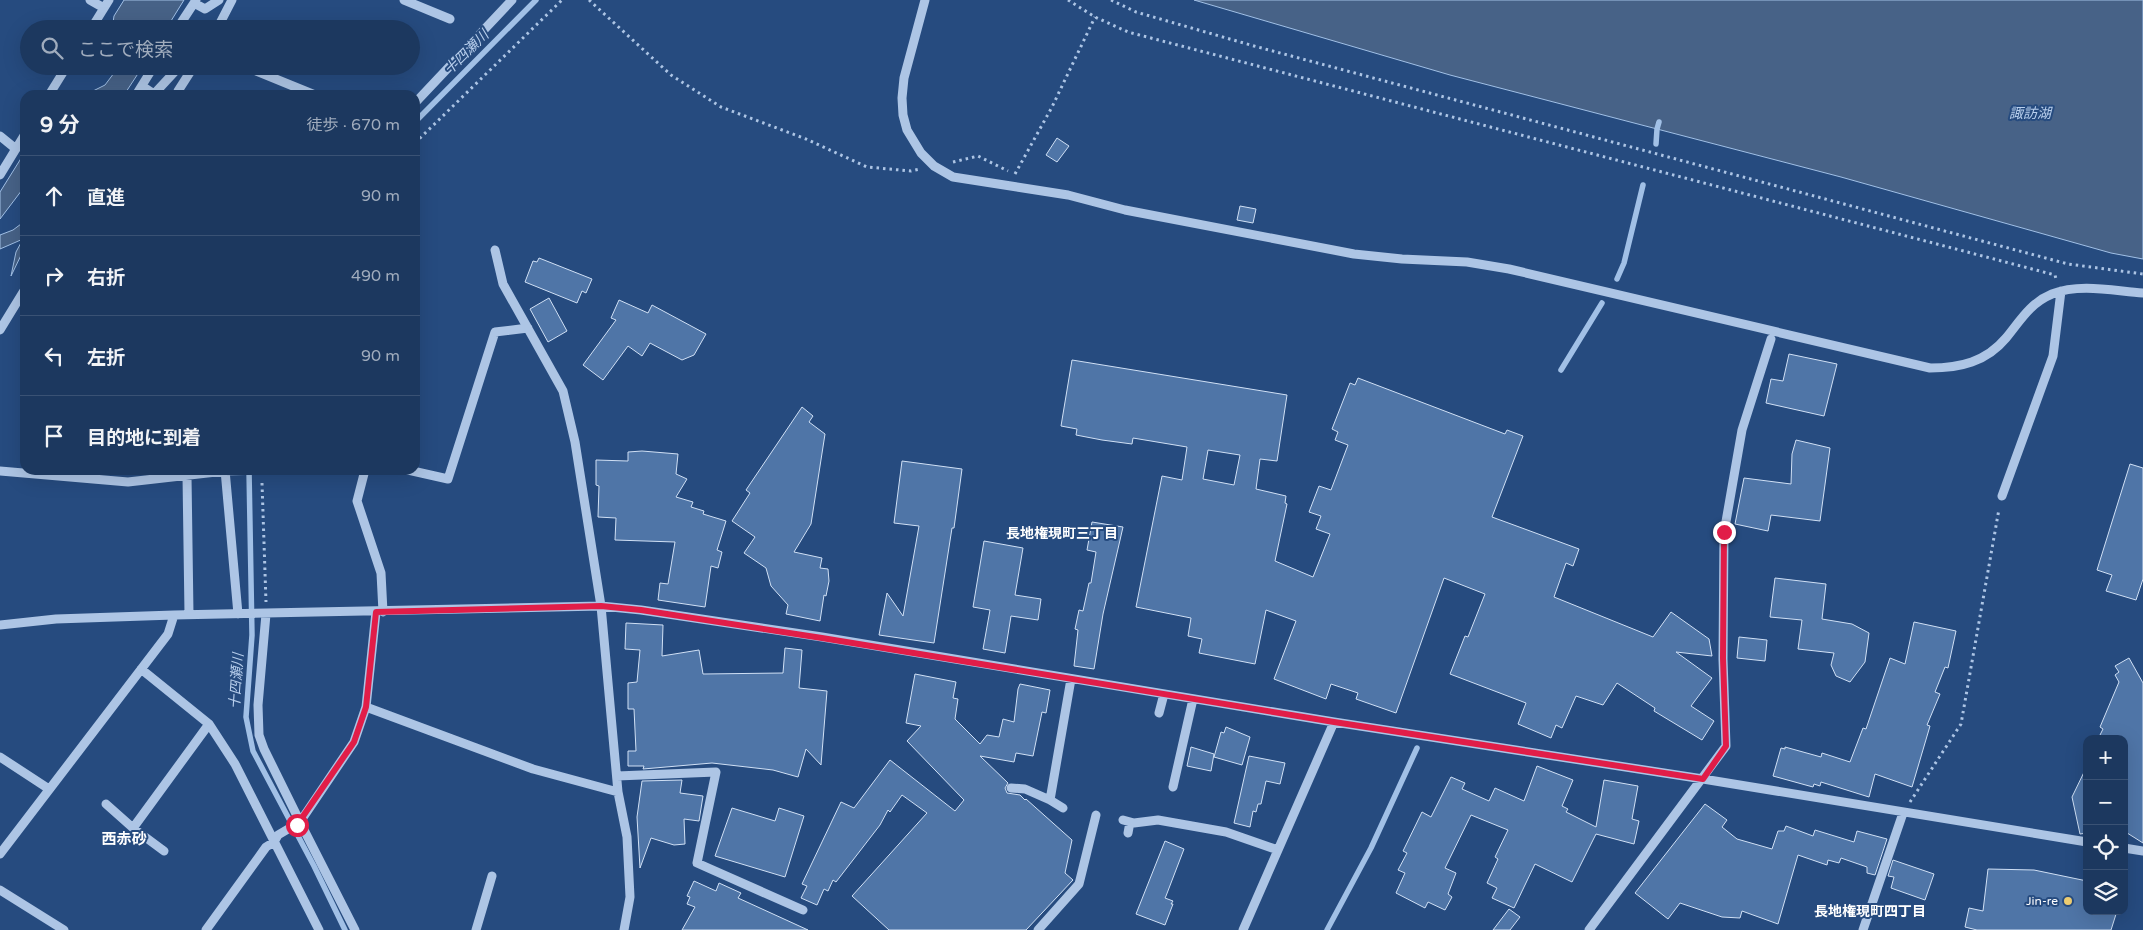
<!DOCTYPE html>
<html lang="ja">
<head>
<meta charset="utf-8">
<style>
	body { margin:0; font-family:"Varela Round","Noto Sans JP",sans-serif; background:#253f65; color:#f1f3f6 }
	.controls { position:absolute; right:15px; bottom:15px; display:grid; overflow:hidden; border-radius:10px; box-shadow:0 5px 20px #0002 }
	.controls button { width:45px; height:45px; display:grid; place-items:center; padding:0; border:0; border-bottom:1px solid #3a5274; background:#1c385f; color:#f1f3f6; font:25px sans-serif }
	.stop { position:absolute; width:15px; height:15px; margin:-11px; border:4px solid #e11d48; border-radius:50%; background:#fff }
	.stop.end { background:#e11d48; border-color:#fff; box-shadow:0 1px 5px #0008 }
	.list { margin:0; padding:0; list-style:none }
	h2 { display:flex; justify-content:space-between; align-items:center; height:65px; margin:0; padding:0 20px; font-size:21px }
	h2 small { font-size:16px; font-weight:400; color:#a0acbd }
	.list li { display:grid; grid-template-columns:32px 1fr auto; gap:15px; align-items:center; box-sizing:border-box; height:80px; padding:0 20px; border-top:1px solid #3a5274 }
	.list b { display:block; font-size:19px; white-space:nowrap }
	.list em { font-size:16px; font-style:normal; color:#a0acbd }
	.icon { flex:none; width:28px; height:28px; fill:none; stroke:currentColor; stroke-width:2; stroke-linecap:round; stroke-linejoin:round }
	.map { position:relative; flex:none; width:2143px; height:930px; overflow:hidden }
	.search { position:absolute; background:#1c385f; box-shadow:0 5px 20px #0002; left:20px; top:20px; width:400px; height:55px; display:flex; align-items:center; gap:12px; box-sizing:border-box; padding:0 18px; border-radius:28px; color:#a0acbd; font-size:19px }
	.panel { position:absolute; background:#1c385f; box-shadow:0 5px 20px #0002; left:20px; top:90px; width:400px; height:385px; border-radius:15px }
	.map>svg:first-child { display:block }
	.water { fill:#476287; stroke:#a1c0e6 }
	.lines { fill:none; stroke-linecap:round; stroke-linejoin:round }
	.stream { stroke:#a1c0e6; stroke-width:5.5 }
	.building { fill:#4f75a7; stroke:#d0e0f5; fill-rule:evenodd }
	.path { stroke:#adc5e5; stroke-width:3; stroke-dasharray:2.5 4; stroke-linecap:butt }
	.minor { stroke:#adc5e5; stroke-width:9 }
	.route { stroke:#e11d48; stroke-width:6 }
	.poi-dot { fill:#eecd72; stroke:#264b7f; stroke-width:2 }
	.labels { text-anchor:middle; stroke-width:4; stroke-linejoin:round; paint-order:stroke }
	.poi-label { font-size:12px; fill:#fff; stroke:#264b7f; text-anchor:end }
	.water-label { font-size:14px; font-style:italic; fill:#b8cfed; stroke:#264b7f }
	.neighbourhood-label { font-size:14px; font-weight:bold; fill:#fff; stroke:#264b7f }
	.quarter-label { font-size:15px; font-weight:bold; fill:#fff; stroke:#264b7f }
</style>
</head>
<body>
<div class="map">
<svg width="2143" height="930" viewBox="0 0 2143 930">
	<rect width="100%" height="100%" fill="#264b7f"/>
	<path class="water" d="M124,0H184L166,29H127L129,22L112,29L114,16Z
		M1194,0H2143V259L2111,253L1841,177L1450,75Z
		M111,66H143L124,95H85L105,85L114,73L106,72Z
		M25,152V186L0,219V192Z
		M25,221V247L11,276L16,252L23,239L0,249V235L13,230Z"/>
	<g class="lines">
		<path class="stream" d="M415,122L536,0
			M1656,144L1657,129L1659,122
			M1617,279L1624,263L1643,185
			M1561,370L1602,303
			M249,470L252,635L246,717L253,751L314,866L345,930
			M1327,930L1371,848L1417,748"/>
	</g>
	<path class="building" d="M1057,138L1069,146L1057,162L1046,155Z
		M1240,206L1256,209L1253,223L1237,220Z
		M539,258L592,279L586,293L582,291L577,303L525,282L533,261L537,262Z
		M549,298L567,331L548,342L530,309Z
		M619,300L648,313L652,305L706,334L694,355L682,360L650,343L642,356L628,346L603,380L583,365L616,320L611,318Z
		M1789,354L1837,364L1824,416L1766,403L1771,379L1783,381Z
		M1072,360L1287,395L1277,461L1260,459L1256,489L1286,496L1285,503L1287,504L1275,561L1313,577L1330,534L1316,529L1321,516L1309,512L1319,486L1331,490L1348,445L1335,440L1338,432L1332,429L1350,383L1355,385L1358,378L1505,434L1507,430L1523,436L1492,517L1579,549L1573,566L1566,563L1554,597L1653,637L1671,612L1709,639L1712,656L1676,652L1712,678L1691,706L1714,721L1702,740L1654,711L1655,708L1617,683L1603,705L1576,696L1562,728L1556,725L1551,738L1518,724L1526,703L1450,674L1465,636L1468,637L1485,594L1444,578L1396,713L1356,699L1358,693L1331,684L1326,699L1274,679L1296,621L1266,610L1255,664L1199,653L1202,639L1188,636L1191,618L1136,607L1162,476L1182,480L1187,447L1133,438L1132,444L1102,440L1076,435L1077,429L1061,426ZM1208,450L1240,455L1234,485L1203,479Z
		M802,407L813,416L809,422L825,434L811,524L794,552L822,558L820,568L828,569L829,581L826,596L824,595L820,621L786,614L788,605L771,586L766,568L744,553L755,537L732,521L750,493L746,490Z
		M1796,440L1830,448L1820,521L1771,515L1768,531L1735,524L1744,478L1791,484L1792,454Z
		M642,451L678,454L676,474L687,479L676,497L693,502L691,507L704,511L703,514L726,521L717,550L722,552L718,568L711,566L705,607L658,600L660,583L668,584L675,542L615,540L616,518L598,517L599,486L596,485V460L628,461V452Z
		M902,461L962,469L954,528H952L934,643L879,635L887,593L903,616L919,526L894,523Z
		M2130,464L2143,468V579L2136,600L2106,591L2112,575L2097,570Z
		M1092,522L1123,527L1103,614L1094,669L1074,666L1078,630L1075,629L1079,610L1083,611L1089,583H1091L1096,552L1087,550Z
		M984,541L1023,548L1015,595L1041,599L1038,620L1011,616L1005,653L983,649L990,610L973,607Z
		M1775,578L1826,584L1822,619L1852,624L1869,633L1865,662L1850,682L1836,676L1831,665L1834,653L1798,649L1802,620L1770,617Z
		M1914,622L1956,631L1948,668L1945,667L1935,692L1940,694L1927,725L1930,726L1912,787L1875,774L1869,797L1821,782L1820,786L1814,784L1813,787L1773,776L1781,748L1785,749V747L1821,757L1822,753L1850,762L1863,728L1866,729L1890,658L1905,664Z
		M626,623L663,625L662,656L699,650L703,674L783,673L785,648L802,650L799,688L827,691L821,765L806,749L798,777L773,770L712,763L643,769L644,766H628V751H636L634,709H628V683L637,682L640,650L625,649Z
		M1739,637L1767,640L1765,661L1737,658Z
		M2129,658L2143,683V843L2124,831V739H2098L2103,729L2100,727L2119,682L2115,675L2119,672L2115,666Z
		M915,674L956,682L953,698L958,699L955,719L980,744L987,735L999,737L1003,719L1014,722L1018,689L1020,684L1050,690L1046,713L1042,712L1033,756L1016,753L1014,762L980,756L1008,783L1005,788L1007,793L1020,795L1025,800L1026,799L1072,840L1065,873L1073,880L1026,930H889L852,896L927,813L902,795L890,812L888,810L880,825L836,882L833,880L828,891L824,889L817,905L801,898L807,886L802,884L841,802L854,808L890,760L955,811L964,800L907,741L921,726L906,723Z
		M1226,727L1250,737L1242,765L1214,757L1221,732L1224,733Z
		M1191,747L1214,754L1211,771L1187,766Z
		M1249,756L1285,763L1280,784L1266,781L1261,804H1258L1256,812L1253,811L1250,827L1234,823Z
		M1537,766L1573,780L1562,806L1568,809L1566,812L1596,827L1604,780L1638,786L1632,819L1639,821L1634,844L1596,834L1572,882L1535,864L1514,908L1492,898L1497,888L1487,883L1498,859L1495,857L1508,830L1471,815L1445,868L1456,873L1448,894L1452,897L1445,910L1428,902L1425,908L1396,893L1405,873L1398,870L1407,853L1403,851L1422,812L1431,817L1451,777L1465,783L1462,789L1489,801L1495,788L1524,801Z
		M2087,766V833L2080,834L2072,797Z
		M682,780L680,793L703,796L699,821L684,819L685,844L674,845L651,838L640,868L637,817L642,781Z
		M1705,804L1727,820L1722,827L1737,839L1772,849L1778,831H1784L1786,826L1813,836L1815,830L1854,842L1857,831L1887,839L1875,875L1867,873V867L1841,858L1839,863L1828,860L1827,865L1798,855L1778,924L1742,911L1740,918L1722,917L1680,903L1668,919L1635,893Z
		M732,808L775,821L779,808L804,816L785,877L715,856Z
		M1165,841L1184,849L1166,896L1165,898L1173,901L1171,904H1173L1165,925L1136,914Z
		M1893,860L1934,874L1925,900L1891,888L1894,877L1888,876Z
		M1988,869L2034,870L2087,881V911H2117L2111,930H1977L1965,927L1969,908L1983,911Z
		M694,881L716,891L719,883L741,893L738,898L808,930H682L695,907L687,904L690,897L687,896Z
		M1509,909L1520,917L1510,930H1493Z"/>
	<g class="lines">
		<path class="path" d="M589,0L671,75L721,107L806,139L867,167L911,171L920,169
			M1068,0L1095,17L1128,32L2055,275L2056,279
			M1111,0L1136,12L1254,46L2068,264L2143,274
			M415,143L562,0
			M953,162L978,156L1008,171
			M1015,174L1052,107L1095,17
			M262,483L266,602
			M1910,802L1961,724L1999,509"/>
		<path class="minor" d="M90,0L104,8
			M404,0L450,19
			M925,0L904,78L902,98L903,115L907,130L921,153L934,166L953,177L1068,195L1125,210L1354,254L1402,259L1467,262L1509,269L1930,368C1960,368 1986,362 2006,338C2020,321 2030,303 2052,294C2080,283 2114,291 2143,293
			M194,3L205,9L219,0
			M91,29L109,0
			M177,29L196,0
			M217,29L232,0
			M244,66L315,95
			M142,86L154,94L180,66
			M49,95L67,66
			M136,95L154,66
			M178,95V91L194,66
			M415,103L512,0
			M0,136L16,149
			M0,175L25,134
			M495,250L503,284L563,391L575,442L601,606L618,792L627,837L630,897L624,930
			M0,330L25,289
			M225,470L238,614
			M365,470L357,501L381,573L383,612
			M408,470L448,479L495,332L528,328
			M0,471L128,482L225,471L261,470
			M187,476L189,614
			M2002,496L2053,356L2061,291
			M376,612L366,707L533,769L618,792
			M266,614L258,705L259,735L264,749L300,822L355,930
			M0,625L56,619L174,615L601,606L641,610L822,637L1334,722L1703,779L2087,842
			M141,669L209,724L235,764L319,930
			M1159,713L1164,694
			M0,757L49,789
			M617,776L716,772L697,863L803,910
			M1173,787L1193,699
			M1011,788L1025,789L1050,800
			M106,804L133,828L209,724
			M1063,808L1050,800L1071,679
			M1123,820L1134,823L1158,820L1226,832L1278,850
			M133,828L164,851
			M1128,833L1130,822
			M2124,848L2143,851
			M0,854L168,634L174,615
			M0,890L64,930
			M206,930L266,847L274,842L278,835L300,822L354,742L366,707
			M476,930L492,876
			M1038,930L1079,884L1096,815
			M1243,930L1334,722
			M1589,930L1726,746L1723,659L1724,533L1742,430L1771,339
			M1863,930L1903,813"/>
	</g>
	<g class="lines">
		<path class="route" d="M297,825L354,742L366,707L376,612L601,606L641,610L822,638L1334,722L1703,779L1726,746L1723,658L1724,532"/>
	</g>
	<circle class="poi-dot" cx="2068" cy="901" r="5"/>
	<g class="labels">
		<g class="poi-label">
			<text x="2058" y="905">Jin-re</text>
		</g>
		<g class="water-label">
			<text transform="translate(466 52) rotate(-45)" y="5">十四瀬川</text>
			<text x="2030" y="118">諏訪湖</text>
			<text transform="translate(236 681) rotate(-86)" y="5">十四瀬川</text>
		</g>
		<g class="neighbourhood-label">
			<text x="1062" y="538">長地権現町三丁目</text>
			<text x="1870" y="916">長地権現町四丁目</text>
		</g>
		<g class="quarter-label">
			<text x="124" y="844">西赤砂</text>
		</g>
	</g>
</svg>
<div class="controls">
<button>+</button>
<button>−</button>
<button><svg class="icon" aria-label="locate" viewBox="0 0 24 24"><circle cx="12" cy="12" r="6"/><path d="M12 2v4M12 18v4M2 12h4M18 12h4"/></svg></button>
<button><svg class="icon" aria-label="layers" viewBox="0 0 24 24"><path d="M12 4l9 5-9 5-9-5zM3 14l9 5 9-5"/></svg></button>
</div>
<div class="stop" style="left:297px;top:825px"></div>
<div class="stop end" style="left:1724px;top:532px"></div>
<div class="search"><svg class="icon" aria-label="search" viewBox="0 0 24 24"><circle cx="10" cy="10" r="6"/><path d="M15 15l6 6"/></svg>ここで検索</div>
<section class="panel">
<h2>9 分<small>徒歩 · 670 m</small></h2>
<ul class="list">
<li><svg class="icon" aria-label="ahead" viewBox="0 0 24 24"><path d="M12 20V5M6 11l6-6 6 6"/></svg><div><b>直進</b></div><em>90 m</em></li>
<li><svg class="icon" aria-label="right" viewBox="0 0 24 24"><path d="M7 20v-9h11M14 6l5 5-5 5"/></svg><div><b>右折</b></div><em>490 m</em></li>
<li><svg class="icon" aria-label="left" viewBox="0 0 24 24"><path d="M17 20v-9H6M10 6l-5 5 5 5"/></svg><div><b>左折</b></div><em>90 m</em></li>
<li><svg class="icon" aria-label="arrive" viewBox="0 0 24 24"><path d="M6 21V4h12l-3 4 3 4H6"/></svg><div><b>目的地に到着</b></div></li>
</ul>
</section>
</div>
</body>
</html>
